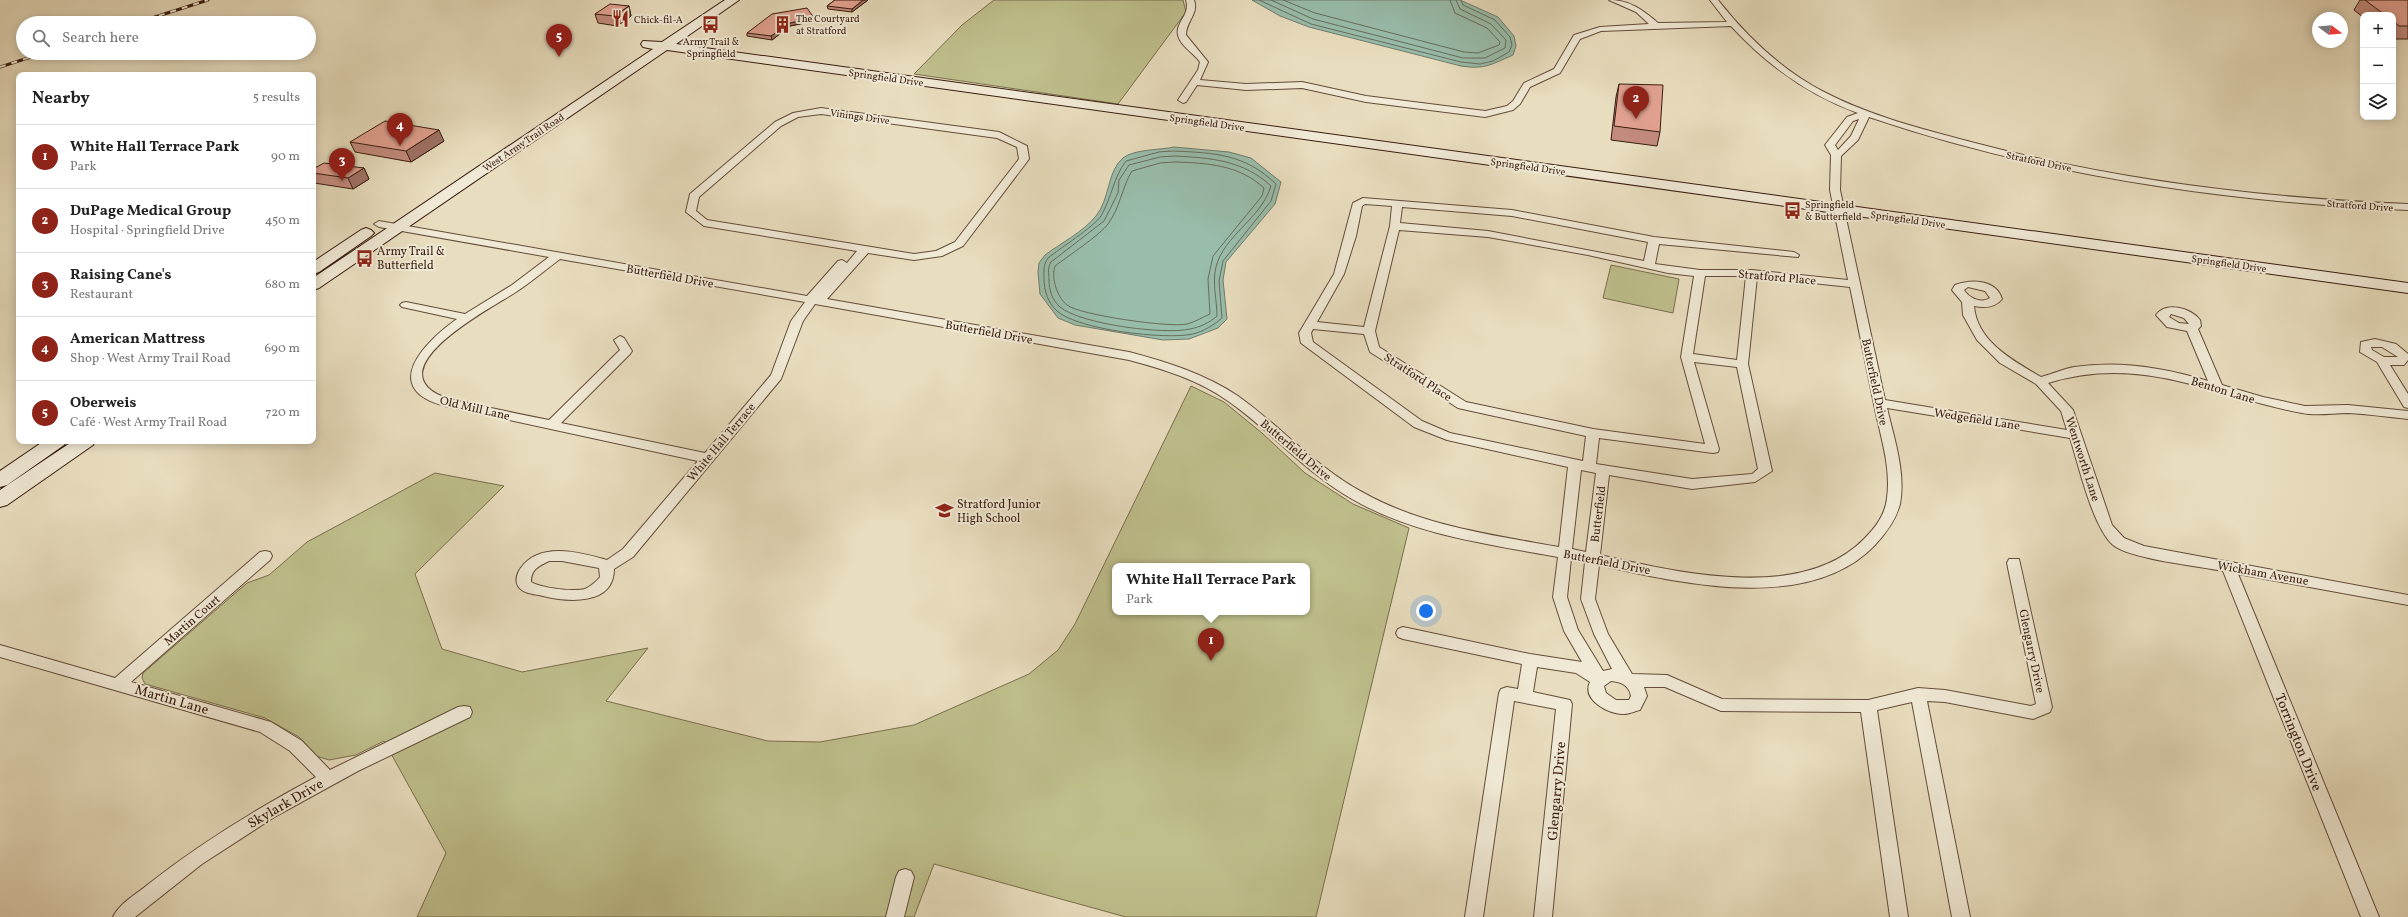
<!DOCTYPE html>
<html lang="en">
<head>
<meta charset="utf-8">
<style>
	body { margin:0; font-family:Vollkorn,serif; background:#f6f6f6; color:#222 }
	.controls { position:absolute; right:12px; top:12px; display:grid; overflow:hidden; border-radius:8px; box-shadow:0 2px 10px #0003 }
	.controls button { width:36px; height:36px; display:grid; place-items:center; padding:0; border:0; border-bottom:1px solid #e0e0e0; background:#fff; color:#222; font:20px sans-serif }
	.compass { position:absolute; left:2312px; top:12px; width:36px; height:36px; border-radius:50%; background:#fff; box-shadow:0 2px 10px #0003; rotate:106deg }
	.you { position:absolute; left:1426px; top:611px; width:14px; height:14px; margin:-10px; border:3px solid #fff; border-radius:50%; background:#1a73e8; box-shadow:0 0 0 6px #1a73e833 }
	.badge { display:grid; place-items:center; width:26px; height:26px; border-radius:50%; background:#8f2418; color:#fff; font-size:13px; font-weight:700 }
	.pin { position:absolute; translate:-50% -33px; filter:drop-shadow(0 1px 2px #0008) }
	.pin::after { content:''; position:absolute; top:21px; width:14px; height:12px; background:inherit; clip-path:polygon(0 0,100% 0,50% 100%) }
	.popup { position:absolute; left:1112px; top:563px; width:198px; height:52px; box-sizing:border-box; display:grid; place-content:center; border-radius:8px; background:#fff; filter:drop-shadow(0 1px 3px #0005); font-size:13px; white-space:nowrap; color:#767676 }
	.popup b { font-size:15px; color:#222 }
	.popup::after { content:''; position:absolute; left:50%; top:100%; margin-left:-8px; border:8px solid transparent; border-top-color:#fff }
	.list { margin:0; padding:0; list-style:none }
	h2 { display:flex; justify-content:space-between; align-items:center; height:52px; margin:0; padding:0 16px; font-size:17px }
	h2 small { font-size:13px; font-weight:400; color:#767676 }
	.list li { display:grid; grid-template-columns:26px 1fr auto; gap:12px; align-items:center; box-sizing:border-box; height:64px; padding:0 16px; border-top:1px solid #e0e0e0 }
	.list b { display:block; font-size:15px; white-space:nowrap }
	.list p { margin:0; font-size:13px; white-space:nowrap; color:#767676 }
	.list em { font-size:13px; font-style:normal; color:#767676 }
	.icon { flex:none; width:22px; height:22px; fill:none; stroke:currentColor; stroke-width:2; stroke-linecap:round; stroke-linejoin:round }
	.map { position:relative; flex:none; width:2408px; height:917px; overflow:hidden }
	.search { position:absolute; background:#fff; box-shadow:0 2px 10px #0003; left:16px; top:16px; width:300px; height:44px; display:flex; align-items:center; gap:10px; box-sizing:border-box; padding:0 14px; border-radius:22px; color:#767676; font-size:15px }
	.panel { position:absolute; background:#fff; box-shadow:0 2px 10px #0003; left:16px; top:72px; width:300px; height:372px; border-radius:8px }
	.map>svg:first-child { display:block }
	.green { fill:#bebf8c; stroke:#7a6d4c; fill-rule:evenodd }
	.water { fill:#98bdab; stroke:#717c6c }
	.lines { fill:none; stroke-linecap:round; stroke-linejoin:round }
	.shore { stroke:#686c5c; stroke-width:1 }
	.street-casing { stroke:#634c39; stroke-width:2 }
	.secondary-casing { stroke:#371b0d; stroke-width:2 }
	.street { fill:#f0e9d5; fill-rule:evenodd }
	.secondary { fill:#f0e9d5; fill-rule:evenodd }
	.rail-casing { stroke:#371b0d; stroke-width:3 }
	.rail { stroke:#f0e9d5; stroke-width:2; stroke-dasharray:6; stroke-linecap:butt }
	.wall { fill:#c38b7e; stroke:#371b0d }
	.shaded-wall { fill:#9f7166; stroke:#371b0d }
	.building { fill:#e3a292; stroke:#371b0d }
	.labels { text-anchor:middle; stroke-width:4; stroke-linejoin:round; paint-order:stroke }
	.far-poi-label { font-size:10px; fill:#371b0d; stroke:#f0e9d5; text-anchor:start }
	.far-street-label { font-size:10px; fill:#371b0d; stroke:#f0e9d5 }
	.poi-label { font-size:12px; fill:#371b0d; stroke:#f0e9d5; text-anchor:start }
	.street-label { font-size:12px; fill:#371b0d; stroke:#f0e9d5 }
	.near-street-label { font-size:14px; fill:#371b0d; stroke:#f0e9d5 }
</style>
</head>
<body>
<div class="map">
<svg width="2408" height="917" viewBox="0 0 2408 917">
	<rect width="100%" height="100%" fill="#e8ddbe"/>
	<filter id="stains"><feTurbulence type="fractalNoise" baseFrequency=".005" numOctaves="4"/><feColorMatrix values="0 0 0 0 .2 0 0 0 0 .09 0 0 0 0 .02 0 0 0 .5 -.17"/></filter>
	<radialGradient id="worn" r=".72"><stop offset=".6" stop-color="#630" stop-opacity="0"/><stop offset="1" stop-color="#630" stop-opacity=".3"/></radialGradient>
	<path class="green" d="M994,0H1183L1186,12L1118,104L914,74L962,25Z
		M1611,265L1679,279L1673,313L1603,298Z
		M1191,386L1224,402L1262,433L1305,473L1353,504L1409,528L1316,917H1126L934,864L914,917H417L446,853L384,741L356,755L329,760L316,756L299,737L265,718L145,684L142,678L143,673L247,583L269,575L307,542L435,473L504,486L415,574L442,649L522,672L648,648L606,701L768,741L820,742L914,725L1029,674L1058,650L1075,624ZM1115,566H1307V612H1115Z"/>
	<path class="water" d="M1252,0H1460L1498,17L1514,36L1516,46L1513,55C1492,64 1485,70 1461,66L1309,27L1280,16Z
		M1174,147L1229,152L1251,158L1281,182L1275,204L1226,262L1223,280L1227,319L1218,328L1189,339L1163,340L1075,325L1058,318L1040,294L1038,272L1039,263L1045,255C1061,243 1083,232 1096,216C1110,199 1107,171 1123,158C1134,149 1161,150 1174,147Z"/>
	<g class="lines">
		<path class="shore" d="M1259,0L1311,24L1461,62L1480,64L1493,61L1509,52L1512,45L1510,37L1495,20L1463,5L1461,0
			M1271,0L1313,19L1463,58H1485L1505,48L1506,40L1491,24L1460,9L1456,0
			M1283,0L1315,13L1464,52L1478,53L1499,45L1500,42L1487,28L1455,13L1450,0
			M1174,151C1215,153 1245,154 1276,184L1271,201L1223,261L1219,281L1222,318C1214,325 1204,331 1193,334C1166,340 1078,330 1057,311C1048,303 1044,291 1044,278C1044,270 1043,265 1048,258C1059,249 1095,226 1101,216C1112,197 1113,178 1126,161L1159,152Z
			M1175,156C1211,158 1243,160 1271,186C1261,219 1224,235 1216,267C1212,283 1217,300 1217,316C1209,323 1200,327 1190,329C1164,335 1080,324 1060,307C1052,300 1049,290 1049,280C1049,273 1047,268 1051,262L1104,221L1118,193L1119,180L1129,165L1160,157Z
			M1175,162C1208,163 1239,165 1264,188L1262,196L1213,256L1208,279L1210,314C1203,317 1195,322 1187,324C1171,328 1079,315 1067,305C1057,297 1051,278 1055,266C1067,257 1101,234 1108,224C1120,208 1122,187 1132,171L1160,163Z"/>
		<defs>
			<path id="street" d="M1186,0H1194C1199,14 1186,21 1186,35L1208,62L1200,80L1246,84L1302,82L1366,96L1485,111L1507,106L1513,101L1524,83L1554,69L1574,35L1600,27L1649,24L1636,12L1609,0C1630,0 1643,10 1658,23L1727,22L1710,0H1718C1747,37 1782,70 1824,92C1870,116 1922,129 1971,142C2114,180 2260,198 2408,204V210C2225,202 2043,176 1869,117L1858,140L1841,156L1840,190L1885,400L2067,430L2061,411L2036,384L2000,363L1977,340L1963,315L1962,302L1952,290L1955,285C1971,279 1996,279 2002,299C1995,308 1984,308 1974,306C1977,342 2014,361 2041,377C2052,374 2063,369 2074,367C2119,360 2166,368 2208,381L2187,331L2167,327L2156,315C2166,301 2191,308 2200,320L2201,326L2198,329L2222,385L2263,397L2305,406L2348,405L2408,411V419C2388,417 2368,414 2348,413C2333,413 2317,416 2302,413C2211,396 2144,354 2048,383L2073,410L2112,525L2124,538L2144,546L2408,595V605L2238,574L2379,917H2361L2223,571C2198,566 2130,559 2113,545C2092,526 2079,466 2070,438L1887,408C1894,438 1906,473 1900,504C1896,520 1886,533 1875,545C1809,614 1680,583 1599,565L1595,599L1608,634L1632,674L1667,675L1722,699L1868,700L1918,688L1945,690L2031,706L2036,704L2007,563L2009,559H2019L2052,707L2050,712L2033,719L1945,702L1927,701L1970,917H1952L1912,702L1877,710L1908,917H1890L1861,712L1721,711L1665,687H1644L1647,696L1640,710C1635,711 1629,714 1624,714C1610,715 1581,700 1590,682L1576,673L1537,667L1533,692L1570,700L1572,704L1552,917H1534L1556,709L1514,701L1483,917H1465L1499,693L1501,689L1507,687L1518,689L1522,664L1403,639L1398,637L1396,633L1398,629L1403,627L1530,654L1582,662L1564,631L1553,597L1558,557C1488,544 1414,535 1352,499C1306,473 1271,431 1228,401C1199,380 1163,369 1129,360L815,304L803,321L781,379L633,557L614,569C614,606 567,602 543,596C535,594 523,594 518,586C515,581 517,574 520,569C539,541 579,552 607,560L623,549L698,461L445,406C379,389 424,342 457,319L402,307L400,305L402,303L406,302L465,314L512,285L549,257L379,227L374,224L379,221L807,296L838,261L842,260L847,263L857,251L704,226L686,212L690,194L775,122L793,113L821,108L999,132L1027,146L1029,159L963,246L942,256L914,260L868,253L827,299L1129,352C1167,362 1205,374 1238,396C1280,426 1316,467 1362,492C1422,526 1492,535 1559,547L1568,467L1447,440L1414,427L1301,343L1299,333L1334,274L1353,203L1363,198L1512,210L1654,237L1794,252L1799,255L1798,257L1659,244L1655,264L1700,270H1752L1848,280L1830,190L1831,155L1825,145L1847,117L1858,113C1808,95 1767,65 1731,26L1601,31L1580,39L1560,73L1530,87L1520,104L1513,110L1485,117L1366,102L1302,88L1246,90L1197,85L1186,102L1183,103L1178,100L1198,70L1200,62C1194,53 1180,46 1178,35C1175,22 1191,15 1186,0ZM821,114L997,138L1017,147L1019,159L955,242L936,251L914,254L707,220L696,211L699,197L781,126L798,117ZM1859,119L1851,136L1838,150L1835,145L1853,121ZM1365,204L1392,206L1390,226L1364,327L1317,322L1344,274L1356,236L1362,206ZM1402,207L1512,216L1648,242L1644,261L1488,231L1400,223ZM1399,230L1488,237L1588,255L1668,273L1694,276L1681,357L1705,444L1593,429L1466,402L1379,347L1375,331ZM560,259L805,302L791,321L771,375L705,453L561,423L630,354L632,351L624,338L620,336L614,340L620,350L549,420C524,415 499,410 474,404C462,402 448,400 437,394C382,364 496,305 516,292C531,282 545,270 560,259ZM1705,276H1746L1737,360L1693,354ZM1757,277L1850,287C1859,329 1867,372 1876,414C1882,441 1891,470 1887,498C1885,515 1876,527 1864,539C1801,603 1677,572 1600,555L1609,475L1692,489L1755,482L1772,471L1748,364ZM1968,287L1985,291L1990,298C1981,304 1969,298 1964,290ZM2171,314L2184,318L2189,324L2179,323L2169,317ZM1313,329L1364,334L1370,352L1458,408L1586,436L1583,461L1450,433L1422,421L1313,342L1311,333ZM1694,362L1737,367L1758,469L1752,474L1692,479L1596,464L1599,438L1713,453L1718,452L1719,449ZM1581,470L1596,473L1586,552L1572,549ZM1571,559L1585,562L1581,599L1594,634L1612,669L1603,671L1578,630L1567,597ZM549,561H562L599,568L600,577C596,582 591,586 585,589C574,592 541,588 531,582C531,569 539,566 549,561ZM1611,681C1621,682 1629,685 1631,696L1629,700H1616L1606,693L1604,686Z
				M2375,339L2396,344L2408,354V360L2404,365H2390L2408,394V408L2404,407L2377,362L2360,352L2361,342ZM2371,347H2382L2398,357H2384L2372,350Z
				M265,551L270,552L272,556L270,560L131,682L271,722L302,741L330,770L458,707L464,706L470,707L472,712L470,717L358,771L276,816L202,864L135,917H113C119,904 135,895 146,886C199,844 256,809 316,777L290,751L260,732L0,657V645L115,678L260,552Z
				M905,869L911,871L914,877L904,917H886L896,877L899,871Z"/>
			<path id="secondary" d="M725,0H739L676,44L2408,283V293L667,50L319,288L313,290V278L653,49L643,47L641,44L643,41L662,42Z
				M366,228L371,230L374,233L371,236L319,272L313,274V262L361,230Z
				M44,441H66L64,445L7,485L0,487V471Z
				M73,441H95L93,445L7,505L0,507V490Z"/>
		</defs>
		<use href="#street" class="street-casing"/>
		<use href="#secondary" class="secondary-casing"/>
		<use href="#street" class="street"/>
		<use href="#secondary" class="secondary"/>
		<defs>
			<path id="rail" d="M136,23L208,0
				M0,67L43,53"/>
		</defs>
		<use href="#rail" class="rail-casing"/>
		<use href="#rail" class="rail"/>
	</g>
	<path class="wall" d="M835,0H868L852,12L828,9L827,6Z
		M2360,0H2408V39H2393V15H2363V17L2354,10Z
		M629,6L631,16L617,26L598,23L595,14Z
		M814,18V21L790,26L772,40L747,36V33Z
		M1619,84L1660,132L1657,146L1611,140L1616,97Z
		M444,141L411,162L355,152L350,142Z
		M364,168L369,179L353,189L314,183L313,180V169Z"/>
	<path class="shaded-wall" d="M863,0H868L852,12V9Z
		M629,6L631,16L617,26L614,16Z
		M814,18V21L790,26L772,40L771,36L790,23Z
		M439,130L444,141L411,162L406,151Z
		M364,168L369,179L353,189L348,178Z"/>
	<path class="building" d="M835,0H863L852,9L827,6Z
		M2365,0H2408V26H2399L2393,21V15H2385Z
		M610,4L629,6L614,16L595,14Z
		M807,8L814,18L790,23L771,36L747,33L772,14Z
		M1619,84L1663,85L1660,132L1614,126Z
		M385,121L439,130L406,151L350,142Z
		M324,163L364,168L348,178L313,173V169Z"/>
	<defs>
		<symbol id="restaurant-bare" viewBox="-9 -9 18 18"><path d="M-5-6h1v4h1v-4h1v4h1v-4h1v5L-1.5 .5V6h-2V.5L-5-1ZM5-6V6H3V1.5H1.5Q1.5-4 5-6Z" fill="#8f2418" stroke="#f0e9d5" stroke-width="2.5" paint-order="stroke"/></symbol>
		<symbol id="bus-bare" viewBox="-9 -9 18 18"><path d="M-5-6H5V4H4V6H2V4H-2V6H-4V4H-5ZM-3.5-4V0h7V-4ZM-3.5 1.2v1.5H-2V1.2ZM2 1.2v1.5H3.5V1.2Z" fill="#8f2418" stroke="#f0e9d5" stroke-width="2.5" paint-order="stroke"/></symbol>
		<symbol id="building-bare" viewBox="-9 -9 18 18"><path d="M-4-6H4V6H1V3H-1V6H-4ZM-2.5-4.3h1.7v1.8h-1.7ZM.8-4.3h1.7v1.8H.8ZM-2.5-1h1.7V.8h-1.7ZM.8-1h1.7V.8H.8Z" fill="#8f2418" stroke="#f0e9d5" stroke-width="2.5" paint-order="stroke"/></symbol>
		<symbol id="school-bare" viewBox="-9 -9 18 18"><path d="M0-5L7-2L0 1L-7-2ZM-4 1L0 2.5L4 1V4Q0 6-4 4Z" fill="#8f2418" stroke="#f0e9d5" stroke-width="2.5" paint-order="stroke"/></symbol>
	</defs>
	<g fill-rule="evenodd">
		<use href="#restaurant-bare" x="608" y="6" width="25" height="25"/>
		<use href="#bus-bare" x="698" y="12" width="25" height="25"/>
		<use href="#building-bare" x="770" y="12" width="25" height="25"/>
		<use href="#bus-bare" x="1780" y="198" width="25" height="25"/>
		<use href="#bus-bare" x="352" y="246" width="25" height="25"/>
		<use href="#school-bare" x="932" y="498" width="25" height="25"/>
	</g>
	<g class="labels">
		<g class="far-poi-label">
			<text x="796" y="22">The Courtyard<tspan x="796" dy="12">at Stratford</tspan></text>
			<text x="634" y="23">Chick-fil-A</text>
			<text x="711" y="45" text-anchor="middle">Army Trail &amp;<tspan x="711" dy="12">Springfield</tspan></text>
			<text x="1805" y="208">Springfield<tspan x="1805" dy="12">&amp; Butterfield</tspan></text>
		</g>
		<g class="far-street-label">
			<text transform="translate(886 77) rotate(8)" y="4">Springfield Drive</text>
			<text transform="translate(860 116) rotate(8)" y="4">Vinings Drive</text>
			<text transform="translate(1207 122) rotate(8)" y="4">Springfield Drive</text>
			<text transform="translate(523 142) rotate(-34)" y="4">West Army Trail Road</text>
			<text transform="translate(2039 161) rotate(12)" y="4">Stratford Drive</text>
			<text transform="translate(1528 166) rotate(8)" y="4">Springfield Drive</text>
			<text transform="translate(2360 205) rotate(4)" y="4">Stratford Drive</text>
			<text transform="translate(1908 219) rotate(8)" y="4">Springfield Drive</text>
			<text transform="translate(2229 263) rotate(8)" y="4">Springfield Drive</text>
		</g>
		<g class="poi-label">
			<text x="377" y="255">Army Trail &amp;<tspan x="377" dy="14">Butterfield</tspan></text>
			<text x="957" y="508">Stratford Junior<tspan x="957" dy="14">High School</tspan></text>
		</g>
		<g class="street-label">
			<text transform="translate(670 276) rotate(10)" y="4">Butterfield Drive</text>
			<text transform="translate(1777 277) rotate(5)" y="4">Stratford Place</text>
			<text transform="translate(989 332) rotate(10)" y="4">Butterfield Drive</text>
			<text transform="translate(1418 377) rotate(33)" y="4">Stratford Place</text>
			<text transform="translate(1875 382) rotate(78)" y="4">Butterfield Drive</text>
			<text transform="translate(2223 390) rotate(17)" y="4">Benton Lane</text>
			<text transform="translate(475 408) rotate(13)" y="4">Old Mill Lane</text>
			<text transform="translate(1977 419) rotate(9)" y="4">Wedgefield Lane</text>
			<text transform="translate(721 442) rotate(-50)" y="4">White Hall Terrace</text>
			<text transform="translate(1296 450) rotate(40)" y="4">Butterfield Drive</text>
			<text transform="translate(2083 459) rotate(72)" y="4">Wentworth Lane</text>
			<text transform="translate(1598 514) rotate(-83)" y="4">Butterfield</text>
			<text transform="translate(1607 562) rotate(11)" y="4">Butterfield Drive</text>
			<text transform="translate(2263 573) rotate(10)" y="4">Wickham Avenue</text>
			<text transform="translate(192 620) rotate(-41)" y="4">Martin Court</text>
			<text transform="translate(2032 651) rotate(78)" y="4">Glengarry Drive</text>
		</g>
		<g class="near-street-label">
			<text transform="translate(172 699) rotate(16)" y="5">Martin Lane</text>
			<text transform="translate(2299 742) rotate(68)" y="5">Torrington Drive</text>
			<text transform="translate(1556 791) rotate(-85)" y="5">Glengarry Drive</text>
			<text transform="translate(285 803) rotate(-30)" y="5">Skylark Drive</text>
		</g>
	</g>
	<rect width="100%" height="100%" filter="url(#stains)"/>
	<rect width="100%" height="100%" fill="url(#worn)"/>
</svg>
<div class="controls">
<button>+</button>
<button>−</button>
<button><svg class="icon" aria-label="layers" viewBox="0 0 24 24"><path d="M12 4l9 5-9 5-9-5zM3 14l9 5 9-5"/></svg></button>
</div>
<svg class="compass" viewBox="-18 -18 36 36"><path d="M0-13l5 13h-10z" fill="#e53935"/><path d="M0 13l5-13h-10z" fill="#767676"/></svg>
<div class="you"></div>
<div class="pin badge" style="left:1211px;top:661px">1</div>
<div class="popup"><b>White Hall Terrace Park</b>Park</div>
<div class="pin badge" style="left:1636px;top:119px">2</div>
<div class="pin badge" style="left:342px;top:181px">3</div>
<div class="pin badge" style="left:400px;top:146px">4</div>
<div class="pin badge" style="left:559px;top:57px">5</div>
<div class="search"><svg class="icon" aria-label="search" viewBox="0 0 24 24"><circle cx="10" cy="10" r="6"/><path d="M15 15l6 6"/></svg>Search here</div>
<section class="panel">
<h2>Nearby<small>5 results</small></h2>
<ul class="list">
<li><span class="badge">1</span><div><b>White Hall Terrace Park</b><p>Park</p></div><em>90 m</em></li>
<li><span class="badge">2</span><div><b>DuPage Medical Group</b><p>Hospital · Springfield Drive</p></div><em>450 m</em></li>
<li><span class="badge">3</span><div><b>Raising Cane's</b><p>Restaurant</p></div><em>680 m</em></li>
<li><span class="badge">4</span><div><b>American Mattress</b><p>Shop · West Army Trail Road</p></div><em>690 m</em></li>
<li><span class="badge">5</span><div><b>Oberweis</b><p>Café · West Army Trail Road</p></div><em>720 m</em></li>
</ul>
</section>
</div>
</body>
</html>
